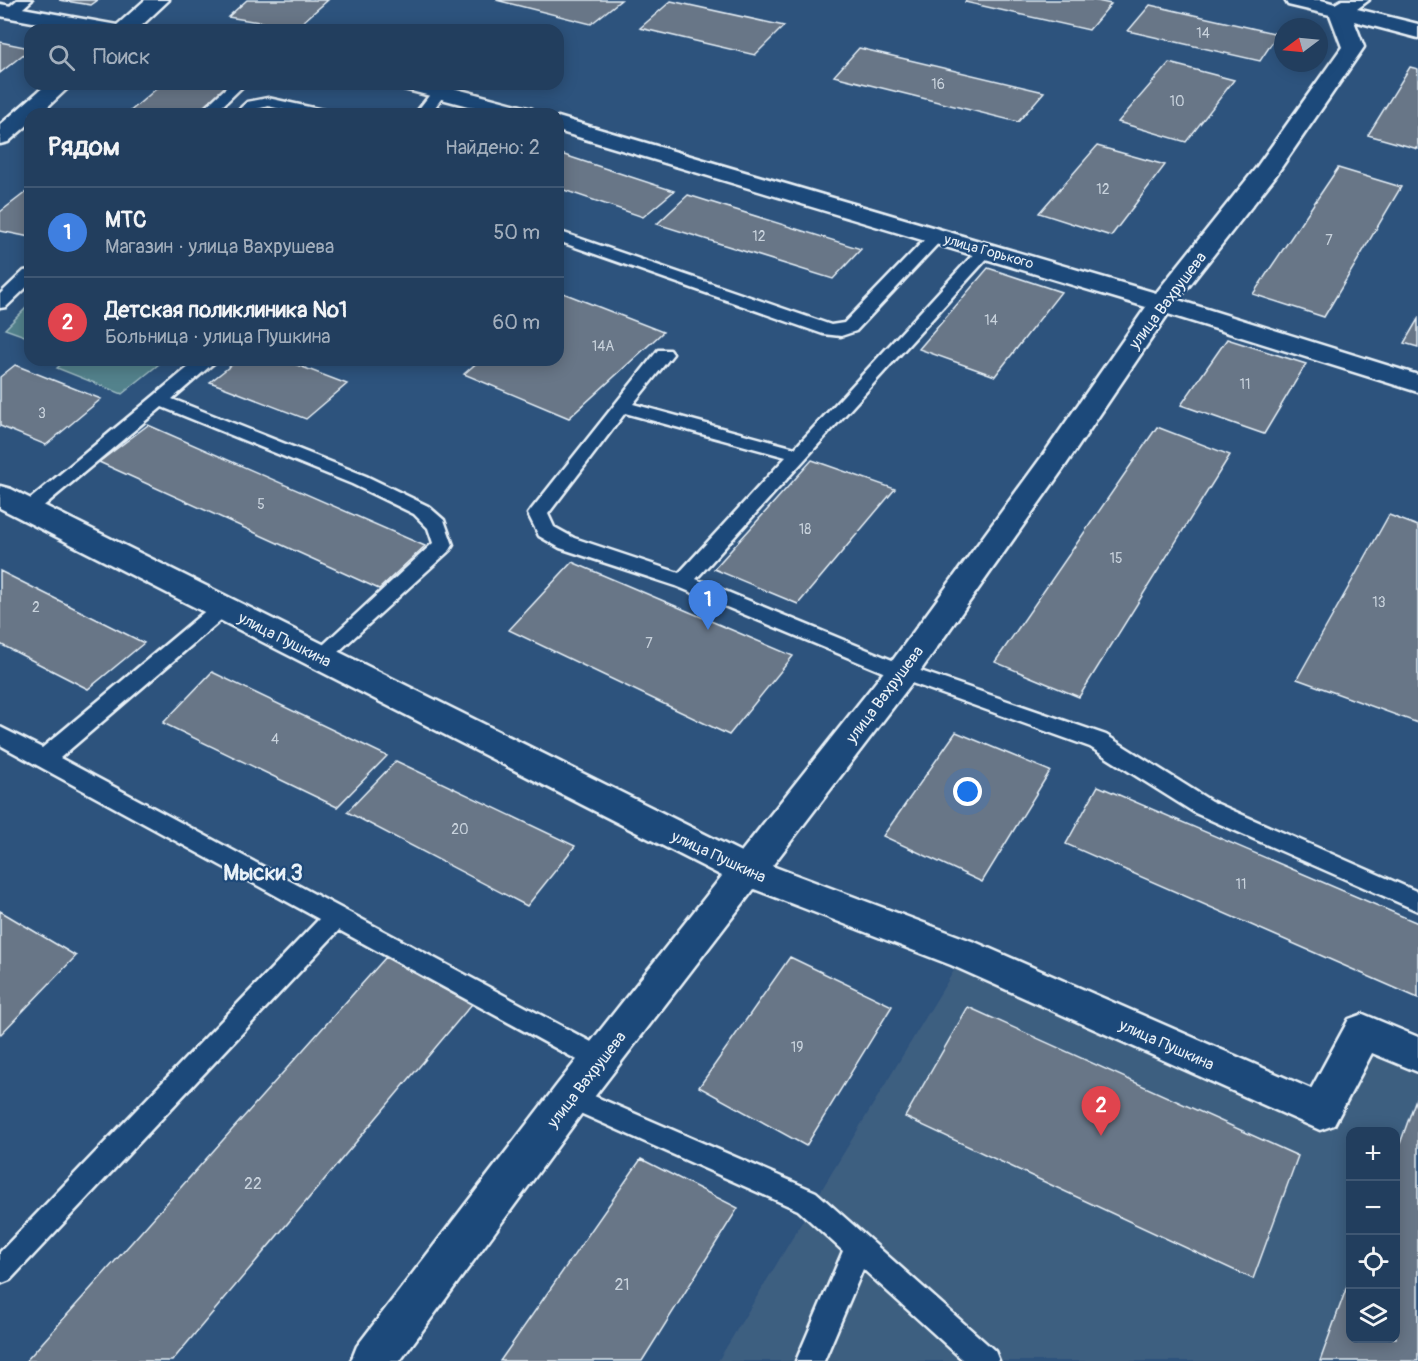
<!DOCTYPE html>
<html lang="ru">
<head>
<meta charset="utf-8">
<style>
	body { margin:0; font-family:Pangolin,sans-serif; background:#2e4967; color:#f1f3f6 }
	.controls { position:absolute; right:18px; bottom:18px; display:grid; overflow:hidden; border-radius:12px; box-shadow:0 3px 15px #0003 }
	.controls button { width:54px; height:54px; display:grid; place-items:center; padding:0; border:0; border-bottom:2px solid #3f5773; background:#223e5e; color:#f1f3f6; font:30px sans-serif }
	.compass { position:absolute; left:1274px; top:18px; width:54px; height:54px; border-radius:50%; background:#223e5e; box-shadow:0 3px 15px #0003; rotate:254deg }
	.you { position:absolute; left:968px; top:792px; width:21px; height:21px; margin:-15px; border:4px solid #fff; border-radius:50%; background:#1a73e8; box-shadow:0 0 0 9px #1a73e833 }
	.badge { display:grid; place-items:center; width:39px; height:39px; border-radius:50%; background:#8bbbb9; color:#fff; font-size:20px; font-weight:700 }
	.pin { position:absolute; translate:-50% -50px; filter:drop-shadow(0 2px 3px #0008) }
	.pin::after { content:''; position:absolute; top:32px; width:21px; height:18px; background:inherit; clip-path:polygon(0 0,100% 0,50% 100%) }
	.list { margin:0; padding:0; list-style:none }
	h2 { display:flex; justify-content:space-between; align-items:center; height:78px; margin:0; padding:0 24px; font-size:26px }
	h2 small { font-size:20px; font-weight:400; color:#a2aebc }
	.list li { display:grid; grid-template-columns:39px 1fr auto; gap:18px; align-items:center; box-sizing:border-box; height:90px; padding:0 24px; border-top:2px solid #3f5773 }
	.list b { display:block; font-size:22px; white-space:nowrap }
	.list p { margin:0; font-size:20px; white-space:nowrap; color:#a2aebc }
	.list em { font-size:20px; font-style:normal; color:#a2aebc }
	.icon { flex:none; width:33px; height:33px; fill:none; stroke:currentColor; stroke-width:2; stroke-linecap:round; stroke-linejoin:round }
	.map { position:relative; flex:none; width:1418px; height:1361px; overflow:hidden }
	.search { position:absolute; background:#223e5e; box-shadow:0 3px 15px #0003; left:24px; top:24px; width:540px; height:66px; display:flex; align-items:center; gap:15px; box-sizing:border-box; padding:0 21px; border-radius:18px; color:#a2aebc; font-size:22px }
	.panel { position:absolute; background:#223e5e; box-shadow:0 3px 15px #0003; left:24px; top:108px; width:540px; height:258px; border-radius:18px }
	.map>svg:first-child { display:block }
	.built { fill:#3e5e80; fill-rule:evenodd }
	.green { fill:#52828c; stroke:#9dbac2; stroke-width:1.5 }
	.building { fill:#677687; stroke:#e8f1f8; stroke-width:1.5 }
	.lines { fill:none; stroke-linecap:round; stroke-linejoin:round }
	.service-casing { stroke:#e8f1f8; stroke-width:5 }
	.minor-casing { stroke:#e8f1f8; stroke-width:5 }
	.service { fill:#1f4a7a; fill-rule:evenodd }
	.minor { fill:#1f4a7a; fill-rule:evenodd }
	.labels { text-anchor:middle; stroke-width:4.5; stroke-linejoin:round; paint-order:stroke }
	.number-label { font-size:14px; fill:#c8d2dc }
	.far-street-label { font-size:14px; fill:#e8f1f8; stroke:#1f4a7a }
	.street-label { font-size:16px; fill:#e8f1f8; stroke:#1f4a7a }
	.near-number-label { font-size:16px; fill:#c8d2dc }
	.district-label { font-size:22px; font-weight:bold; fill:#e8f1f8; stroke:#1f4a7a }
</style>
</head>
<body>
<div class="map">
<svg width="1418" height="1361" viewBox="0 0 1418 1361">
	<rect width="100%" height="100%" fill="#2d537d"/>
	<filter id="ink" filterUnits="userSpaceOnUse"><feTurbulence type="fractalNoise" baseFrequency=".0167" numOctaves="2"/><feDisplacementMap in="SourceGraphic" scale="12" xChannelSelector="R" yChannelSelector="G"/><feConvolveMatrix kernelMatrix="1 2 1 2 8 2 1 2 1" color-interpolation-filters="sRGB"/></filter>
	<g filter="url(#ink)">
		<path class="built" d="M964,954L1319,1112L1363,1031L1418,1055V1361H718ZM1350,1132H1396V1338H1350Z"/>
		<path class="green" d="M30,304V338L5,329Z
			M66,360H164L122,394L57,368Z"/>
		<path class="building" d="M59,0H98L91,5Z
			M247,0H328L296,28L228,17Z
			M496,0H621L591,24Z
			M966,0H1093L1111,4L1089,30L965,2Z
			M671,1L784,26L755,55L640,28Z
			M1150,5L1278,34L1260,61L1128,31Z
			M0,42L30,48V49L0,73Z
			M859,48L1044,92L1018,122L834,76Z
			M1169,63L1234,80L1186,142L1118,122Z
			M1410,67L1418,69V149L1368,135Z
			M162,84H236L201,114H127Z
			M1097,146L1165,165L1111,236L1039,213Z
			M558,153L674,191L643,217L558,188Z
			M1338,168L1401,187L1324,317L1253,294Z
			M30,189V237L0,231V212Z
			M688,195L861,249L833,279L657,224Z
			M988,268L1061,292L995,376L919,349Z
			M558,291L663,332L569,418L464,374L480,360H558Z
			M1418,319V347L1404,343Z
			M1227,339L1306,364L1264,434L1181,405Z
			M238,360H284L347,384L306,419L210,382Z
			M15,365L101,399L46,445L0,426V377Z
			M148,425L425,546L379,589L99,462Z
			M1157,427L1230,455L1079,697L995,662Z
			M812,460L895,489L798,604L714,569Z
			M1389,515L1418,526V723L1297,679Z
			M572,562L793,656L729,735L509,630Z
			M0,571L144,643L88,689L0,644Z
			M212,672L387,756L337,807L163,723Z
			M956,732L1050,771L982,882L883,836Z
			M396,761L575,846L527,906L347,812Z
			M1098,786L1418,923V998L1066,844Z
			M0,911L76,956L0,1035Z
			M386,957L472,1004L172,1361H26Z
			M790,957L892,1006L806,1146L699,1087Z
			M968,1007L1298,1156L1253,1279L905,1117Z
			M1418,1093V1361H1320L1350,1278V1338H1396V1155Z
			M641,1159L738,1208L642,1361H500Z"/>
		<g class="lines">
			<defs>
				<path id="service" d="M17,0H32L15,15H5L3,12Z
					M230,84H245L214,114H198Z
					M440,87L447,91L430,114H415L435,88Z
					M268,98L327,111L329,114H302L268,106L257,109L250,114H234L247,102Z
					M558,231L831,325L844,323L931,233H943L945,236L856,331L841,336L823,334L558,241Z
					M986,245L994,250L992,253L696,579L909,667L1106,735L1211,801L1418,892V911L1195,813L1090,747L895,677L676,586L560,548L539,536L528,514L531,510L658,350H670L673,354L633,404L795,448L980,247ZM625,413L786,457L679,573L574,538L554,527L548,514Z
					M30,270V284L6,307L0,308V294L24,271Z
					M197,360H217L172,399L366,476L428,506L444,520L453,545L450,550L327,662L320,664L313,662L310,657L433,543L428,528L414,514L352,484L162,407L34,514L27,516L20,514L17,510Z
					M222,601L229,603L232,608L229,613L60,758L610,1052L614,1060L610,1068L601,1071L592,1068L339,930L10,1280L0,1284V1252L319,919L0,745V727L42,748L215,603Z
					M571,1086L816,1192L995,1351L999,1361H964L863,1269L824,1361H796L843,1251L798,1210L562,1105L558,1097L562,1089Z"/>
				<path id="minor" d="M145,0H169L137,30H76L0,16V4L117,25Z
					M1285,0H1321L1335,4L1342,0H1369L1357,9L1418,24V38L1354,21L1364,47L1274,178L1178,300L1418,375V392L1168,314L1063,469L914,680L772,866L977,943L1311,1089L1349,1019L1363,1014L1418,1037V1072L1372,1053L1334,1125L1320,1130L951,965L754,889L585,1109L400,1361H351L357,1346L557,1085L722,876L0,508V486L11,489L741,852L890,664L1043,455L1146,307L558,131V117L1156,293L1256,168L1342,47L1330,15L1288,5Z
					M47,84H72L40,114H30V123L8,142L0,144V125Z
					M401,84H438L532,109L536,114H498L404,89Z"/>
			</defs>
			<use href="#service" class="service-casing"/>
			<use href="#minor" class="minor-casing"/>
			<use href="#service" class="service"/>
			<use href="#minor" class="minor"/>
		</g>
	</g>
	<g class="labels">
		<g class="number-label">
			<text x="1203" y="38">14</text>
			<text x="938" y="89">16</text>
			<text x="1177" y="106">10</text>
			<text x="1103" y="194">12</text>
			<text x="759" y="241">12</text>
			<text x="1329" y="245">7</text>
			<text x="991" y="325">14</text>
			<text x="603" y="351">14А</text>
			<text x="1245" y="389">11</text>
			<text x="42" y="418">3</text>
			<text x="261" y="509">5</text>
			<text x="805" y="534">18</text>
			<text x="1116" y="563">15</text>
			<text x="1379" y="607">13</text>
			<text x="36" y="612">2</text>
			<text x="649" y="648">7</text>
			<text x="275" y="744">4</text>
			<text x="460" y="834">20</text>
			<text x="1241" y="889">11</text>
			<text x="797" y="1052">19</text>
		</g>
		<g class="far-street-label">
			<text transform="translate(989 251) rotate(16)" y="5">улица Горького</text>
		</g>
		<g class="street-label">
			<text transform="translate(1167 300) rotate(-53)" y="6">улица Вахрушева</text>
			<text transform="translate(285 639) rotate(27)" y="6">улица Пушкина</text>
			<text transform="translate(884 694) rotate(-53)" y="6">улица Вахрушева</text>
			<text transform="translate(719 856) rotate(25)" y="6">улица Пушкина</text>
			<text transform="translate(1167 1044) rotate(24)" y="6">улица Пушкина</text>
			<text transform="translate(586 1079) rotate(-52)" y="6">улица Вахрушева</text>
		</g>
		<g class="near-number-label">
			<text x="253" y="1189">22</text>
			<text x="622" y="1290">21</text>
		</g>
		<g class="district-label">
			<text x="263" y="880">Мыски 3</text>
		</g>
	</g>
</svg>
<div class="controls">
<button>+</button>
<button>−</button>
<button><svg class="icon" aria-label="locate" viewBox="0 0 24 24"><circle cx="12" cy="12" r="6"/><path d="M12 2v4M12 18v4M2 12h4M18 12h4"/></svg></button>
<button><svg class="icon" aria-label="layers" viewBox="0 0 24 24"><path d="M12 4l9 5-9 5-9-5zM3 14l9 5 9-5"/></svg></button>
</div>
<svg class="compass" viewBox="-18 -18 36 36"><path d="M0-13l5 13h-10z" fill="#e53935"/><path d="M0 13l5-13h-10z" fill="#a2aebc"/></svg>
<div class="you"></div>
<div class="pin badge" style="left:708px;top:630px;background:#3f7fe0">1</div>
<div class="pin badge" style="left:1101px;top:1136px;background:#e0444e">2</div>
<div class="search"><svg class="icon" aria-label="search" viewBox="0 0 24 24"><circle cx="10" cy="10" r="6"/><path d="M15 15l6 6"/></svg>Поиск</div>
<section class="panel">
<h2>Рядом<small>Найдено: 2</small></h2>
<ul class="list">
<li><span class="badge" style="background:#3f7fe0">1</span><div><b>МТС</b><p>Магазин · улица Вахрушева</p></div><em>50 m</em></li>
<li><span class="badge" style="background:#e0444e">2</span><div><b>Детская поликлиника №1</b><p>Больница · улица Пушкина</p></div><em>60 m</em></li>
</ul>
</section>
</div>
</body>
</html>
